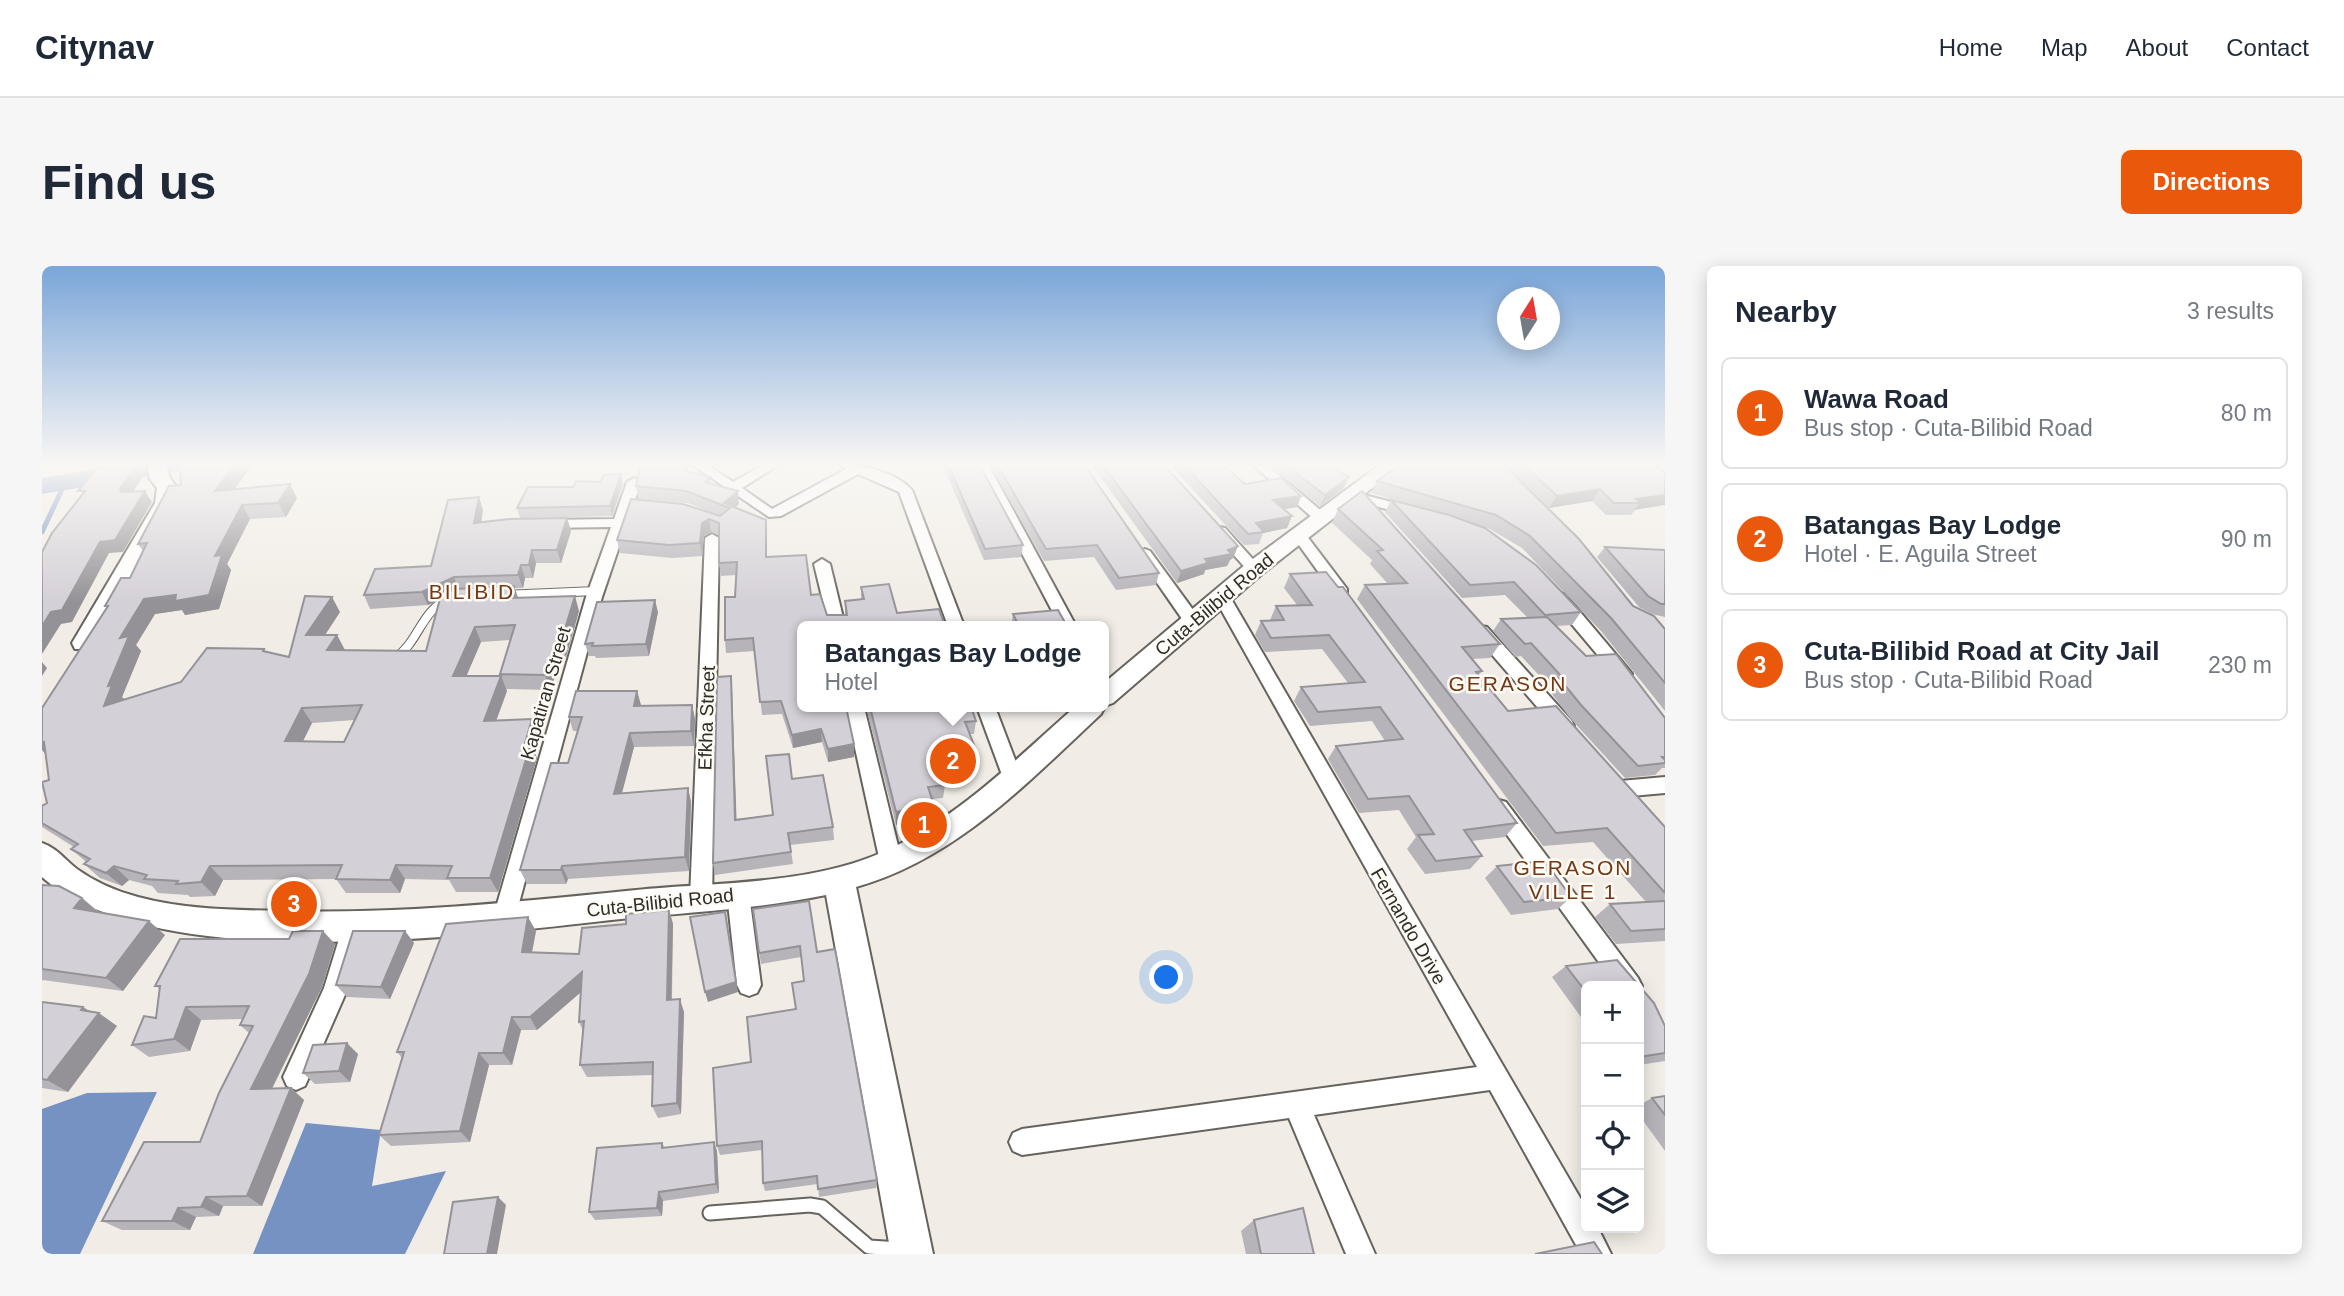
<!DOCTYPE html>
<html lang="en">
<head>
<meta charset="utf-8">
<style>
	body { margin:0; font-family:Arial,sans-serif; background:#f6f6f7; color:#1f2937 }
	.controls { position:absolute; right:21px; bottom:21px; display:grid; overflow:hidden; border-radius:10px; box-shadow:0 4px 18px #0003 }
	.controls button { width:63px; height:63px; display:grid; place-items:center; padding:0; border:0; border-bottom:2px solid #e0e1e3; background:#fff; color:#1f2937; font:35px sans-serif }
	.compass { position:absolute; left:1455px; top:21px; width:63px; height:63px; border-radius:50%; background:#fff; box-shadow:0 4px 18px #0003; rotate:11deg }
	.you { position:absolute; left:1125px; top:712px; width:24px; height:24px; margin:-18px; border:5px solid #fff; border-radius:50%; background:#1a73e8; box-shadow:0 0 0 10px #1a73e833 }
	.badge { display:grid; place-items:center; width:46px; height:46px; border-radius:50%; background:#ea580c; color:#fff; font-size:23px; font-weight:700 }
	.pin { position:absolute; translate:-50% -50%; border:4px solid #fff; box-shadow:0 2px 7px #0006 }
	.popup { position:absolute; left:755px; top:355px; width:312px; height:91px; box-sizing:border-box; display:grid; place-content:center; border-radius:10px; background:#fff; filter:drop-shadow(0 2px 5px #0005); font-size:23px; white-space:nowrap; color:#747a83 }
	.popup b { font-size:26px; color:#1f2937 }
	.popup::after { content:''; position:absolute; left:50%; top:100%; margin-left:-14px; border:14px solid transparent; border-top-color:#fff }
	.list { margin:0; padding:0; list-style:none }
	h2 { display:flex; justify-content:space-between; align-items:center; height:91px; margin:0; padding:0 28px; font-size:30px }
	h2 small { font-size:23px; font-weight:400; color:#747a83 }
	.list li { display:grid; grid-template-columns:46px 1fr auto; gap:21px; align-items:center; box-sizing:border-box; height:112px; margin:0 14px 14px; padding:0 14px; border:2px solid #e0e1e3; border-radius:10px }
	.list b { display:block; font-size:26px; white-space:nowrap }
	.list p { margin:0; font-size:23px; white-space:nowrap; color:#747a83 }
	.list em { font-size:23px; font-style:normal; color:#747a83 }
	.icon { flex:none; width:38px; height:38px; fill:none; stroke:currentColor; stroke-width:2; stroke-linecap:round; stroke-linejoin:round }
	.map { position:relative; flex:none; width:1623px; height:988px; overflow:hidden; border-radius:10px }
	header { display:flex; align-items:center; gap:42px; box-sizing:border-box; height:98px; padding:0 35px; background:#fff; border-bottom:2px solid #e0e1e3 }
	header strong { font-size:33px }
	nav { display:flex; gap:38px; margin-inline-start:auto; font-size:24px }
	.intro { display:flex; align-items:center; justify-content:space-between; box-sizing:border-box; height:168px; padding:0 42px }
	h1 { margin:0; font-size:49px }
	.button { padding:18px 32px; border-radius:10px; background:#ea580c; color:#fff; font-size:24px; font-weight:700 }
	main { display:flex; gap:42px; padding:0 42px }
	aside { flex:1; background:#fff; border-radius:10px; box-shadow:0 4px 18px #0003 }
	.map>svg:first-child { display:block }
	.water { fill:#7692c3 }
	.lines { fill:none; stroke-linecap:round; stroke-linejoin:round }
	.stream { stroke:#7692c3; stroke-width:5 }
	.river { fill:#7692c3; fill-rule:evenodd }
	.lane-far1-casing { stroke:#66635d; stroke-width:10 }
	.lane-casing { stroke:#66635d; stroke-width:17 }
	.street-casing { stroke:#66635d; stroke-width:4 }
	.secondary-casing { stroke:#66635d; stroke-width:4 }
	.lane-far1 { stroke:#fff; stroke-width:8 }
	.lane { stroke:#fff; stroke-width:13 }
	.street { fill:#fff; fill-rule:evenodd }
	.secondary { fill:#fff; fill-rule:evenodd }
	.wall { fill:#b6b3b9; fill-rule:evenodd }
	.shaded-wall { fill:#949296 }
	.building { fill:#d4d0d7; stroke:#949296; stroke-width:2; fill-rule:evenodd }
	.labels { text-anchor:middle; stroke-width:5; stroke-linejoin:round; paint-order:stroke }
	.street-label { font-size:19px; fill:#2e2d2a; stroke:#fefbf4 }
	.neighbourhood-label { font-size:21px; letter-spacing:2px; fill:#763714; stroke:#fefbf4 }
</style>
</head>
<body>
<header>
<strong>Citynav</strong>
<nav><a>Home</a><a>Map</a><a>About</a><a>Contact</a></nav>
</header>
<div class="intro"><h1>Find us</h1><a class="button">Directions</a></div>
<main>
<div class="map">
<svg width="1623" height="988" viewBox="0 0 1623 988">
	<rect width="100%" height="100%" fill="#f1ede6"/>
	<path class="water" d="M115,826L38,988H0V843L45,827Z
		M264,857L339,864L330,920L404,905L363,988H208H211Z"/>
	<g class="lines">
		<path class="stream" d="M0,266L23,217"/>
		<path class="river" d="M84,198H143L139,204L130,206L0,228V212Z"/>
		<defs>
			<path id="lane-far1" d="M463,329L554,325
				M353,392C377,376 379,344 407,333"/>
			<path id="lane" d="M668,947L768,939L780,941L827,981L858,983"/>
			<path id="street" d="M649,198H664L691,216L723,198H738L700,222L730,243L804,203L797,198C819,198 854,206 870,224L922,360H906L857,226L816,208L739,250L727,251Z
				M933,198H946L1034,360H1018Z
				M1210,198H1224L1283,248V254H1273Z
				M592,212L599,216L560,331L473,652L470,659L462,662L454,659L451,652L544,331L569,261L502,262L495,258L502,254L572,253L585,216Z
				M1322,229L1377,243L1379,246L1372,250L1317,236V230Z
				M1178,261L1183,262L1217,300V306H1207L1173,268L1171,265Z
				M1256,264L1261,265L1305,323V329H1293L1249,268Z
				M670,268L677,272L670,632L667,639L659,641L651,639L648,632L663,272Z
				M1103,283L1108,285L1157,352L1159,356L1157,360H1145L1095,288Z
				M780,293L788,298L803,360H787L772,298Z
				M1180,326L1188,331L1544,942V962H1556L1569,988H1539L1448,824L1272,849L1333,988H1304L1247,852L980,889L971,885L967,876L971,867L980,863L1435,801L1172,331Z
				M1517,327L1523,328L1587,404L1590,408L1587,412H1575L1511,336L1509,332Z
				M1439,360L1445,361L1530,455L1532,460L1530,465H1516L1433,369L1431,365L1433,361Z
				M804,441H822L860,596L857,602L849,605L841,602L838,596Z
				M935,441H953L980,512L977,517H963Z
				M1623,511V527L1578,531L1571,528L1568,523L1571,518L1578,515Z
				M1457,534L1464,536L1596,712L1600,720L1597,727V720H1574L1450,548L1447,542L1450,536Z
				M696,619L704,621L707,628L719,719L715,727L707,730L699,727L695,719L685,628L688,621Z
				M312,650L320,653L323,660L306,722L263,820L254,824L245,820L241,811L282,722L301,660L304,653Z"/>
			<path id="secondary" d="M105,198H124L128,212L135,222L133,237L51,383H33L30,377L113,237L115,222L108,213Z
				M1339,198H1361L1220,308L1071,437L1063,440L1059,448C986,516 914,593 814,621L891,988H849L784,629C717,643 648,646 579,653C433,669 115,712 0,611V577C15,582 23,594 35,603C53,616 74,625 96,631C144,644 195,644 244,645C365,648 484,635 604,623C681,616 767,618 839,587C914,554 973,494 1033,441H1062V417L1204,298Z"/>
		</defs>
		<use href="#lane-far1" class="lane-far1-casing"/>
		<use href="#lane" class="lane-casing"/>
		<use href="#street" class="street-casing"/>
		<use href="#secondary" class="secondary-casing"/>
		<use href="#lane-far1" class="lane-far1"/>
		<use href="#lane" class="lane"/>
		<use href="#street" class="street"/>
		<use href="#secondary" class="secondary"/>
	</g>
	<path class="wall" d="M900,198H937L981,279L979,291L942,294Z
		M947,198H1042L1117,307L1114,319L1074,324L1052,291L1002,295Z
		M1049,198H1121L1196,280L1191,292L1188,294L1185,300L1163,304L1162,308L1135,317Z
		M1127,198H1180L1203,218L1259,230L1255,241L1241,243L1250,250L1245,262L1221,267L1217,278L1202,279Z
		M1224,198H1286L1301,223L1278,240Z
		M1461,198L1591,340L1623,363V445L1559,365L1480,282L1446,262L1426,256L1539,346L1530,359L1514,360L1544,390L1623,452V502H1620L1613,509L1583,512L1528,452L1507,424L1509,422L1479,390L1473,391L1451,365L1459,353L1485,351L1463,329L1420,332L1343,246L1349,234L1366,238L1329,227L1335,215Z
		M1461,198H1622L1612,200L1623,206L1589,249H1564L1550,235L1507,242Z
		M647,206L668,211V217L697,238L693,242L724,254L725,291L769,329L785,349H803V335L819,333V321L855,347L760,360L812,478V491L786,496L780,476L751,482L740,448L720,449L713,385L684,387L683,374L693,331L694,309L679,310L677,297V269L669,266L662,270L660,290L630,292L578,287L575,274L674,249L646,237L596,233L594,220Z
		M579,208L581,218L570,250L478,252L475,242L531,221L559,216Z
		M193,223L255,232L244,251L208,253L185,298L189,304L177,343L143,349L140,344L113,348L94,379L99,385L80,431L82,433L139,416L222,383L224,386L247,391L298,346L283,369H295L302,384L384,385L398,334L386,339L328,343L322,329L389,300L441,244L439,256L525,252L529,265L519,297H494L491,312H483L481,322H473L476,332L537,345L524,391H520L508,424L464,423L465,425L454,454L490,453L495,467L491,483L495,492L456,626H414L407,614L363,613L358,627H304L294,613L181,614L173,630L148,631L146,629L116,627L110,620L87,614L80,620L58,612L42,598L44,596L29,583L32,581L0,561V540L5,537L7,514L3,487L0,484V442L65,342L63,340L88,312L101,285L96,278ZM468,374L458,408V410H424L439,376ZM313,454L302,476L261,475L270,457Z
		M1296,243L1458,378L1448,392L1430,393L1440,405L1437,409L1466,445L1623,561V675L1574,678L1553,651L1568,638L1604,636L1551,576L1501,580L1315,333L1323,319L1346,318L1328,298L1330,294L1290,257Z
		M1563,281L1623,284V351L1610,348L1597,341L1555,291Z
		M1248,308L1475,557L1463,571L1429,575L1440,590L1428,603L1383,608L1365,583L1374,571L1357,544L1317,547L1286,493L1294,480L1343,475L1330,455L1268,460L1252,435L1259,421L1306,417L1280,383L1223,386L1213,369L1219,355L1228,354L1234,340L1255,339L1242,322Z
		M616,346L607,390L554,392L553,390H547L543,378Z
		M971,348L1025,360H969Z
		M689,410L690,423L694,553L731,549L750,513L791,561L792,574L748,579L751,598L673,609L671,597Z
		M595,425L599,440L650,439L653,453L652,480L592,481L580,527L646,522L649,536L647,605L526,613L524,618H485L478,604L526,497L536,465H531L527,451Z
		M824,441H929L934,455L932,468H928L936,489L934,502L925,512L901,514L903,519L901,532L890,533L892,539L890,552L854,559Z
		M1455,600L1529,631L1516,643L1469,649L1443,612Z
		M0,619L40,632L57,646L123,669L81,725L1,714L0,715Z
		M711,643L775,686L835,914L834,922L777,931L776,918L723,925L721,917L720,884L678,889L675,880L709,796L753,743L762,715L759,691L719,698Z
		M627,644L631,658L630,734L642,746L639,848L616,852L610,840L611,809L545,811L538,799L541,765L537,756L539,726L495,764H479L470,799H447L428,876L349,880L337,869L360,792L355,786L494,665L490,687L537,688L584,658Z
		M363,665L372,677L348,733L305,731L294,719Z
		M247,673L293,678L280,721L230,823L249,822L262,834L220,940H181L177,950L154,951L148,964H80L60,955L158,876L207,767L198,759L201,753L159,754L148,785L107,791L90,779L114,752L118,723L113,720Z
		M1575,694L1612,737L1623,760V795L1597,799V720H1544V758L1510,711L1524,700Z
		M0,736L41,741L75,760L26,826L0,822Z
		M316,788L308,816L273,818L261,807Z
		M1623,830V885L1597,849V839L1610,832Z
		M620,877L623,882L675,885L677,927L621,935L620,950L553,954L547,946Z
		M1212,954L1272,988H1204L1199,965Z"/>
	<path class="shaded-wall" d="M95,198L102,209L87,232L86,238L78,223Z
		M193,198H211L181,239L173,225Z
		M1599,198H1622L1593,206Z
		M579,208L581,218L570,250L568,240Z
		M1307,211L1301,223L1278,240L1283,229Z
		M248,218L255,232L244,251L236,237Z
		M1558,223L1550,235L1507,242L1515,230Z
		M103,225L110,236L81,286L67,287L30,356L19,358L0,388V360L58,276Z
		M696,225L697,238L688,246V242L682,237Z
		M1623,229V239L1592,244L1598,237L1594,233Z
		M1259,230L1255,241L1226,246L1231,234Z
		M437,231L441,244L437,270L432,257Z
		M200,239L208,253L185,298L189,304L177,343L143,349L140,344L113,348L94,379L99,385L80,431L83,434L62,440L78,372L102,333L173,290Z
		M1250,250L1245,262L1221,267L1214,257Z
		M525,252L529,265L519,297L515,284Z
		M667,253L669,266L662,270L660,290L658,277L660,257Z
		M1196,280L1191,292L1188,294L1185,300L1163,304L1162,308L1135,317L1139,305Z
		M490,284L494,297L491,312L487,299Z
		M479,299L483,312L481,322L476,309Z
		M412,311L417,325L386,339L380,326Z
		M472,320L477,335L469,332Z
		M533,330L537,345L524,391L519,376Z
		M290,331L298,346L273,384L264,369Z
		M613,334L616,346L607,390L604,378Z
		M433,361L439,376L418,425L411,410Z
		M295,369L303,384L294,399L285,384Z
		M515,376L520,391L508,424L503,409Z
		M0,396L5,402L0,410Z
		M459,410L465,425L449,469L442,455Z
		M689,410L690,423L695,566L693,554Z
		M595,425L599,439L596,455L592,440Z
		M650,439L653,453L652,480L649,465Z
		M260,442L270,457L254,489L243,475Z
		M490,453L495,467L491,483L495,492L456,626L448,612Z
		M779,463L780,476L751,482L750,469Z
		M588,467L592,481L576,542L572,528Z
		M2,476L9,493L0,484V477Z
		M812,478V491L786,496V483Z
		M936,489L934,502L925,512L927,499Z
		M646,522L649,536L647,605L643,591Z
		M892,539L890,552L854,559V546Z
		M354,599L363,613L358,627L348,614Z
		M72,600L87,614L80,620L64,607Z
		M168,600L181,614L173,630L159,616Z
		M520,600L526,613L524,618L519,604Z
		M40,632L57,647L32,642Z
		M627,644L631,658L629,747L625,734Z
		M683,646L696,726L666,736L663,726Z
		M486,651L494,665L487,700L480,686Z
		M107,655L123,669L81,725L64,712Z
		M281,665L293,678L280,721L224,834L209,823Z
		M363,665L372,677L348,733L339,721Z
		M540,706L546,720L495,764L488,751Z
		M638,733L642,746L639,848L635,837Z
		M41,741L54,751L57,747L75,760L26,826L5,814Z
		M144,741L159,754L148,785L132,773Z
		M470,751L479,764L470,799L461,787Z
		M305,777L316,788L308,816L297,805Z
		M437,787L447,799L428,876L418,865Z
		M249,822L262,834L220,940L205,930Z
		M672,876L675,885L677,927L674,918Z
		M617,926L621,935L620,950L615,942Z
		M164,931L181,940L177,950L159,941Z
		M456,931L464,939L455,988H445Z
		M136,942L154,951L148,964L130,955Z"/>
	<path class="building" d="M95,198L78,223H81L79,226L103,225L73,274L58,276L20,344L9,346L0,360V286L10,267L43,225H36L55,202Z
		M137,198H193L173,225L248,218L236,237L200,239L173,290L180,289L167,329L133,335L134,329L102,333L78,372L87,370L66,420L70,419L62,440L139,416L165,382L222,383L221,385L247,391L263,330L290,331L264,369H295L285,384L384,385L399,329L413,323L472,320L469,332L533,330L519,376H515L503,409L458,408L473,359L433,361L411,410H459L442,455L490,453L483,477H489L448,612H405L410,600L354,599L348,614L294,613L300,599L168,600L159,616L134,618L136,615L102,613L105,609L72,600L64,607L42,598L48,593L29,583L36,578L0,557V540L5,537L0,516L7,514L2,476L0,477V442L66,340H63L79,312H88L105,277L96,278L127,220L139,219ZM320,439L302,476L243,475L260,442Z
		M599,198L646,200L643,205L668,211L663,216L696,225L682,237L724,254V291L764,289L769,329L778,328L785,349H805L803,335L822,333L819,321L847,318L855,347L897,343L903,360H760V441H804L812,478L786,483L779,463L750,469L739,435L718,436L711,372L683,374V331H693L695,296L677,297V257L667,253L660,257L658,277L627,279L575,274L589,233L641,238L678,250L688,242L644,225L594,220Z
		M906,198H937L981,279L943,283Z
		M955,198H1042L1117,307L1077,312L1055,279L1004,283Z
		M1060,198H1121L1196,280L1186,284L1190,288L1163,293L1166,297L1139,305Z
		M1141,198H1180L1203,218L1239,212L1259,230L1231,234L1250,250L1214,257L1222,266L1206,268Z
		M1242,198H1286L1307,211L1283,229Z
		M1359,198H1461L1537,273L1591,340L1612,350L1623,363V417L1569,352L1488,270L1454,249L1335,215Z
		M1481,198H1608L1623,206V229L1594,233L1598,237H1572L1558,223L1515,230Z
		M579,208L568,240L475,242L486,221H531L534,215L559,216L561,209Z
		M1320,225L1458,378L1420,381L1440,405L1434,406L1466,445L1514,440L1623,561V627L1565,562L1514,567L1323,319L1365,317L1335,285L1341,284L1296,243Z
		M437,231L432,257L467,253L525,252L515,284H490L487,299H479L476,309L412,311L380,326L322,329L333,303L389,300L406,234Z
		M1349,234L1407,249L1443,262L1494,299L1539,346L1503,349L1472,316L1428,319Z
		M1563,281L1623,284V338H1619L1606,330Z
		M1284,306L1296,321H1301L1475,557L1422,564L1440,590L1394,595L1376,569L1392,568L1367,530L1326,533L1294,480L1361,473L1338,441L1276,446L1259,421L1323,416L1287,369L1229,372L1219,355L1242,354L1234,340L1270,339L1248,308Z
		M613,334L604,378L550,380L551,377L543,378L555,336Z
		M1016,344L1025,360H977L971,348Z
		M1505,351L1544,390L1574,388L1623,452V491H1620L1623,494V497L1596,500L1539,439L1517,412H1521L1489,377L1483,378L1459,353Z
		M689,410L693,554L731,549L724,490L747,488L750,513L781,509L791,561L746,567L749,586L671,597L675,411Z
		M534,425H595L592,440L650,439L649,465L588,467L572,528L646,522L643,591L520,600L519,604H478L509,497H526L540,451H527Z
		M828,441H929L934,455L923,456L936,489L927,499L898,502L903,519L886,521L892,539L854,546Z
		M1503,595L1529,631L1482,636L1455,600Z
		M0,619L17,620L40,632L32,642L107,655L64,712L0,703Z
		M767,635L775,686L793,683L835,914L776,923L775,910L721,917L720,875L675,880L671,802L709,796L705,751L754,743L750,717L762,715L758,680L717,687L711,643Z
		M1623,635V663L1589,665L1568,638Z
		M627,644L625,734L638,733L635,837L610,840L611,796L538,799L542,755L537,756L540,706L488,751H470L461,787H437L418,865L337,869L362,786H355L404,658L486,651L480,686L537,688L540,662L584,658V648Z
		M683,646L694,716L663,726L648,651Z
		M251,665H281L267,708L209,823L249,822L205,930L164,931L159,941L136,942L130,955H60L102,876H158L177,827L211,760L198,759L207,740L144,741L132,773L90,779L102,750L114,752L118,720H113L138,673H247Z
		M311,665H363L339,721L294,719Z
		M1575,694L1612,737L1623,760V787L1597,791V720H1544V726L1524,700Z
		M0,736L41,741L39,744L57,747L5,814L0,813Z
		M305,777L297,805L261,807L271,779Z
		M1623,830V849L1610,832Z
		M672,876L674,918L617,926L615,942L547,946L555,882L620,877V882Z
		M456,931L445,988H402L411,936Z
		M1261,942L1272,988H1219L1212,954Z
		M1552,976L1560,988H1493Z"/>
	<linearGradient id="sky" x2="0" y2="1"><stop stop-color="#7aa6d9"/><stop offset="0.59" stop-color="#f9f7f4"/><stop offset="1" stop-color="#f9f7f4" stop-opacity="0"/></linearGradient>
	<rect width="1623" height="336" fill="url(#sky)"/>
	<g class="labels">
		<g class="street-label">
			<text transform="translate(1172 338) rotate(-40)" y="7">Cuta-Bilibid Road</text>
			<text transform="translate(503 427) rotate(-74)" y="7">Kapatiran Street</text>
			<text transform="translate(664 452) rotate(-88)" y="7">Efkha Street</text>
			<text transform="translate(618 636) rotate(-6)" y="7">Cuta-Bilibid Road</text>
			<text transform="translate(1367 660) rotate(60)" y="7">Fernando Drive</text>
		</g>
		<g class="neighbourhood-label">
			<text x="430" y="333">BILIBID</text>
			<text x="1466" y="425">GERASON</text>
			<text x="1531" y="609">GERASON<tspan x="1531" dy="24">VILLE 1</tspan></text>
		</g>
	</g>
</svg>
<div class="controls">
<button>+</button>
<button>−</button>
<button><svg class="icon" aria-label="locate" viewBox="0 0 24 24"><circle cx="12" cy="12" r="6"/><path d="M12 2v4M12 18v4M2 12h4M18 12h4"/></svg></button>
<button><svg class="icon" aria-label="layers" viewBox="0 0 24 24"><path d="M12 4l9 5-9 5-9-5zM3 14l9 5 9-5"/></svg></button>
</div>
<svg class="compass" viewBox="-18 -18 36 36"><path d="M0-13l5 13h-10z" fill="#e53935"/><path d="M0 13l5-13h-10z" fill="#747a83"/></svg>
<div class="you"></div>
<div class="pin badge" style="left:882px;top:559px">1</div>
<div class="pin badge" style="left:911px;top:495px">2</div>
<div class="popup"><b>Batangas Bay Lodge</b>Hotel</div>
<div class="pin badge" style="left:252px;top:638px">3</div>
</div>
<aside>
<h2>Nearby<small>3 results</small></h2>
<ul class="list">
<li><span class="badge">1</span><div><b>Wawa Road</b><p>Bus stop · Cuta-Bilibid Road</p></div><em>80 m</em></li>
<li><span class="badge">2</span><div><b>Batangas Bay Lodge</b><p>Hotel · E. Aguila Street</p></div><em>90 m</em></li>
<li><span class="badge">3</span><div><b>Cuta-Bilibid Road at City Jail</b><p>Bus stop · Cuta-Bilibid Road</p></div><em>230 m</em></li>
</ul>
</aside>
</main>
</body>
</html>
